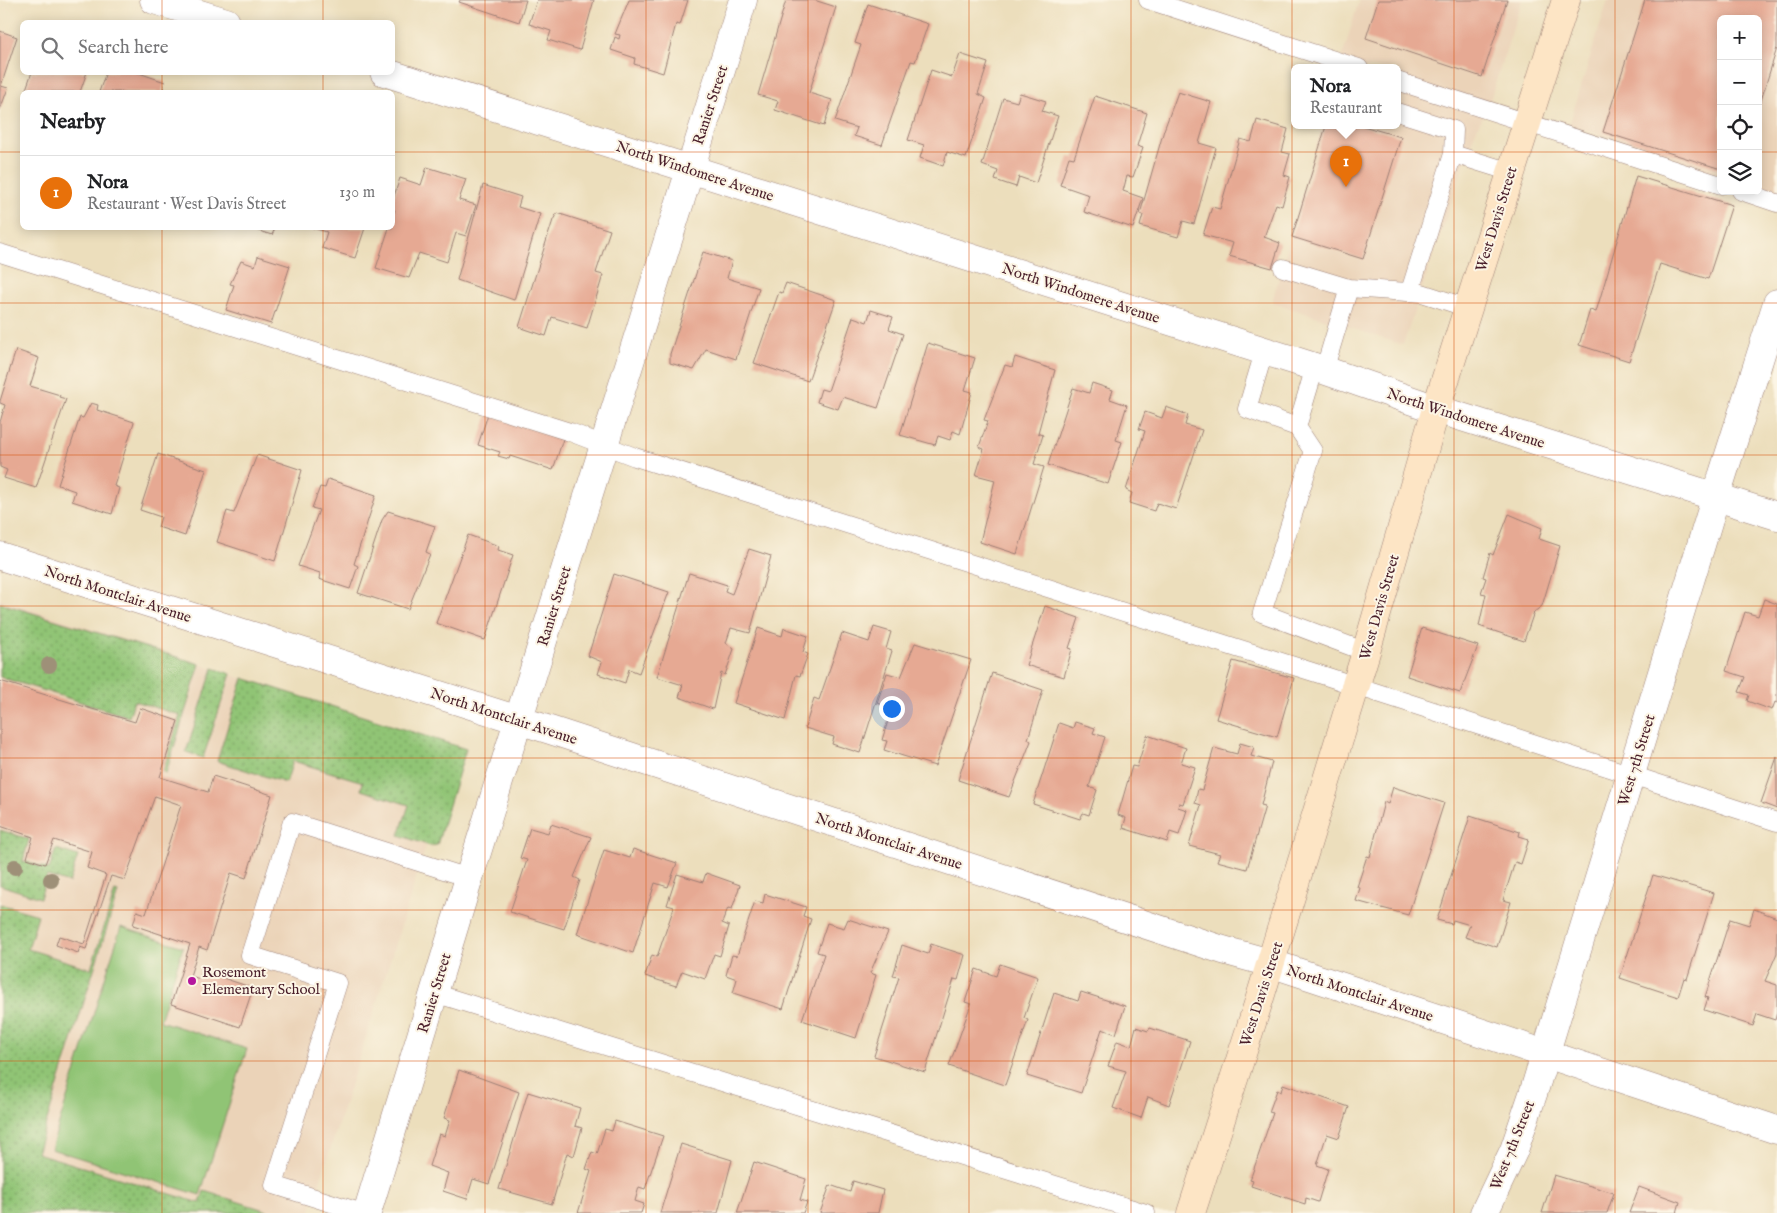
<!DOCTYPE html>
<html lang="en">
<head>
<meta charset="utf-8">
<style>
	body { margin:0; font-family:"IM FELL English",serif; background:#f6f6f6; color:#202124 }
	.controls { position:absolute; right:15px; top:15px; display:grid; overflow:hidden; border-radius:8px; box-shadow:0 2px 12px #0003 }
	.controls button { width:45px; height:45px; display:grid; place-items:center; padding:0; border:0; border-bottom:1px solid #e0e0e0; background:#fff; color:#202124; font:25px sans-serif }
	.you { position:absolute; left:891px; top:708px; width:18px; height:18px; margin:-12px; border:4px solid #fff; border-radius:50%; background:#1a73e8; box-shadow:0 0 0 8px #1a73e833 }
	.badge { display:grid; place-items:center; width:32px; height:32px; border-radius:50%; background:#b45309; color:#fff; font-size:16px; font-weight:700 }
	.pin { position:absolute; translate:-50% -41px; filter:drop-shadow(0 1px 2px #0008) }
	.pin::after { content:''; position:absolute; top:26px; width:18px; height:15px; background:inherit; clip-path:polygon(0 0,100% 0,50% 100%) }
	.popup { position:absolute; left:1291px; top:64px; width:110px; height:65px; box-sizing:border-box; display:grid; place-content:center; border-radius:8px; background:#fff; filter:drop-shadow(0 1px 4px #0005); font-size:16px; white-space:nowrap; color:#757577 }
	.popup b { font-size:19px; color:#202124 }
	.popup::after { content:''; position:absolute; left:50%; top:100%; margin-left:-10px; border:10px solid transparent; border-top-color:#fff }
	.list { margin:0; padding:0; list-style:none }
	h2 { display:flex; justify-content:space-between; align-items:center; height:65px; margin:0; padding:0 20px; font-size:21px }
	h2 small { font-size:16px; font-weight:400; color:#757577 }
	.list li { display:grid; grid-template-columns:32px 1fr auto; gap:15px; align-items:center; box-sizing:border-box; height:75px; padding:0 20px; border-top:1px solid #e0e0e0 }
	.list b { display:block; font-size:19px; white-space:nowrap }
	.list p { margin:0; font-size:16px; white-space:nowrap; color:#757577 }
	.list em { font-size:16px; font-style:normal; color:#757577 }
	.icon { flex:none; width:28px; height:28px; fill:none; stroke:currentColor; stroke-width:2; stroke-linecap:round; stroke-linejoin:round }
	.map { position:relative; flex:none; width:1777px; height:1213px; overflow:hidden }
	.search { position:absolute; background:#fff; box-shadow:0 2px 12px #0003; left:20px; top:20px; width:375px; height:55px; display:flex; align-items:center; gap:12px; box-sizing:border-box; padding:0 18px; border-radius:8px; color:#757577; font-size:19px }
	.panel { position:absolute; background:#fff; box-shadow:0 2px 12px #0003; left:20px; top:90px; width:375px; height:140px; border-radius:8px }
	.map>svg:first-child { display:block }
	.built { fill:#ebd3b8 }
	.grass { fill:url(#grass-dots); stroke:#6d7250 }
	.pitch { fill:#90c475; stroke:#6d7250 }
	.building { fill:#e6a993 }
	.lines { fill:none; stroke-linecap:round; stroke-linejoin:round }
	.service-casing { stroke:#9b7e74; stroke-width:19 }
	.minor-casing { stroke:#9b7e74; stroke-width:29 }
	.tertiary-casing { stroke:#9b7e74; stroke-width:29 }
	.secondary-casing { stroke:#9b7e74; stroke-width:29 }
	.service { stroke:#fff; stroke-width:18 }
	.minor { stroke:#fff; stroke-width:28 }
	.tertiary { stroke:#fff; stroke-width:28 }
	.secondary { stroke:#fde5c5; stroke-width:28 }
	.tree { fill:#9e9078 }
	.grid { fill:none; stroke:#d8530f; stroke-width:1; stroke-opacity:0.55 }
	.poi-dot { fill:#b5179e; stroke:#fcf5e5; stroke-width:2 }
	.labels { text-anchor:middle; stroke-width:4; stroke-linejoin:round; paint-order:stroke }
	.street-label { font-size:15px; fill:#4a1f2b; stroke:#fcf5e5 }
	.poi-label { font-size:15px; fill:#4a1f2b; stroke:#fcf5e5; text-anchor:start }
</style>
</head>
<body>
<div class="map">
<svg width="1777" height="1213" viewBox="0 0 1777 1213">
	<defs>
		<pattern id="grass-dots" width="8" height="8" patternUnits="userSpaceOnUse" patternTransform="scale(1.25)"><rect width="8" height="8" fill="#90c475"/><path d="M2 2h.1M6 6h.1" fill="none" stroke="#789f60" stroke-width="1.8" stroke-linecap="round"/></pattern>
	</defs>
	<rect width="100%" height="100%" fill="#fcf5e5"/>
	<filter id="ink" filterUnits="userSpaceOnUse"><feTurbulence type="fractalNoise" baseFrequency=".02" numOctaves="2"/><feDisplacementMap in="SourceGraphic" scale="10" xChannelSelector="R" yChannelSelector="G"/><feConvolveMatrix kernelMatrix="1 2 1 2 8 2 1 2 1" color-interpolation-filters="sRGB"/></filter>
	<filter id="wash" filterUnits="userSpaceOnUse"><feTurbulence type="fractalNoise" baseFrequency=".0096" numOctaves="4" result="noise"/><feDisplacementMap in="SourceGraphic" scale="20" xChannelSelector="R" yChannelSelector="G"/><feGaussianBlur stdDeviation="1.12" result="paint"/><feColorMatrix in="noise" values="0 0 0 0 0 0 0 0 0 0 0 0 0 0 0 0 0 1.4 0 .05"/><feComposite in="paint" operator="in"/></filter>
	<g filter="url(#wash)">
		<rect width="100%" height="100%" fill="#ecdebc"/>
		<path class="built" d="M1359,0H1522L1490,100L1474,135L1403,345L1272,302L1322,126H1397V68H1339Z
			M1608,0H1777V192L1758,186V19H1721V174L1569,125Z
			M0,599L457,749L310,1213H0Z"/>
		<path class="grass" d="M0,603L200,664L166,773L163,772L180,715L134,701L129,717L0,677Z
			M213,668L231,674L203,758L186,752Z
			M243,678L466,749L437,845L430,846L399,835L409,805L361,790L363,782L293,761L286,783L217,761Z
			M0,830L29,839L23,861L49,869L56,849L78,856L69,883L47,876L40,898L0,885Z
			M115,891L118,892L37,1153L200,1203L204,1191L274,1213H0V904L38,915L28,949L91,969Z"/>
		<path class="pitch" d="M121,927L183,947L160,1021L247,1049L200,1195L51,1149Z"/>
		<g id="blocks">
			<path class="building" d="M460,0H526L519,22L459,2Z
				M537,0H594L580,50L548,40L551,31L529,24Z
				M629,0H688L680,25L676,24L663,73L634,64L635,58L611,50L615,37L619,39L620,35L615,34Z
				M786,0H814L836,7L809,93L832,100L824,126L775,110L778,101L758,95Z
				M1378,0H1507L1482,77L1366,38Z
				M1645,0H1777V48L1759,107L1758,19H1721V169L1603,132Z
				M868,4L928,24L915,62L911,61L882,145L854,136L857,128L835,121L861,45L855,43Z
				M0,31L17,37L1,86L8,88L0,110Z
				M960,54L988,63L978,94L986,98L966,158L947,152L943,166L920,158L924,145L908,140L931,70L952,77Z
				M32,72H87L80,92H25Z
				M106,72H136L165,82L162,92H99Z
				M1178,92L1211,102L1199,143L1216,148L1194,224L1183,221L1178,237L1140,226L1143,215L1140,214L1164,130Z
				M1020,93L1046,101L1042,111L1058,116L1036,183L1019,177L1016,187L995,180L998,171L982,165L1003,98L1017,102Z
				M1095,96L1147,113L1137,146L1143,148L1133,177L1127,176L1123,191L1143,198L1133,228L1084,212L1089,195L1060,185L1069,157L1074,158Z
				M1257,120L1288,129L1282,152L1290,154L1284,175L1290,177L1282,206L1276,204L1264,237L1280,243L1272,268L1229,256L1233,243L1203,235L1212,207L1220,209L1240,139L1251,142Z
				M1326,126H1363L1401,137L1363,259L1292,237Z
				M427,167L466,179L459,200L476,205L466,236L456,233L447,262L419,253L409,278L376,268L389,228H392V218L395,210L392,209V202L400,178L421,185Z
				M1636,176L1732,205L1708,279L1660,264L1629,361L1579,345L1590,310L1596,312Z
				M483,185L521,197L518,207L540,214L514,300L457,280Z
				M557,213L610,230L596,273L603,275L587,328L552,317L546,336L519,327L553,220Z
				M249,228H275L272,235Z
				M313,228H365L355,258L322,248L327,232Z
				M703,252L732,261L727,278L759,288L736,359L706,349L694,370L670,363V354Z
				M258,256L290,266L271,324L226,310L234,285L230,284L241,261L255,266Z
				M786,283L836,300L808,381L754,363L779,292L782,293Z
				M871,310L893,317L889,329L903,334L878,408L843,397L838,409L817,402L821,389L828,391L853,317L867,322Z
				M928,343L975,358L965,390L972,392L960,434L953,431L950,440L938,436L935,445L900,435Z
				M16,350L39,358L30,386L60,395L59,397L66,399L36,488L4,478L7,470L0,467V422L5,405L0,403V401Z
				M1015,357L1055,370L1038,433L1043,435L1034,464L1044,467L1017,554L980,542L995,480L976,475L984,449L979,447L988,421L984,420L1005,365L1012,367Z
				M1092,383L1113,390L1110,399L1127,405L1116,440L1122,442L1108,484L1048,465L1073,388L1089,393Z
				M91,403L98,405L97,410L134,422L114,486L119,488L112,514L72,501L75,491L58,485L80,417L83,418Z
				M1166,407L1188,415L1185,425L1202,430L1176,509L1157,503L1154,511L1129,503L1132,493L1126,490L1145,431L1139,429L1145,412L1162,418Z
				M488,414L563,439L553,470L510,456L509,459L498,456L500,452L478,445Z
				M158,454L206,470L185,536L158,527L161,517L140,510Z
				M257,455L302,470L275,561L217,542L227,511L234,513Z
				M328,479L376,495L354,564L358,566L350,589L319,579L320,573L298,566L319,510L312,508L320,487L325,488Z
				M388,511L435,526L426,552L430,554L408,609L358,593L382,520Z
				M1509,514L1542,528L1539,539L1560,546L1542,606L1534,612L1524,641L1479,626L1486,594L1481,593L1486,578L1483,577L1490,553L1493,555Z
				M468,535L499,546L498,550L513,555L485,640L436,623Z
				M749,549L771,556L750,633L731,628L726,643L734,649L725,675L721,673L713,709L679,697L683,685L657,677L689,573L727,585L725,591L732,594Z
				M614,574L669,592L639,673L629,669L625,683L598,674L602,662L588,656Z
				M1764,599L1777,604V703L1775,702L1772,710L1747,701L1749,695L1739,692L1745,677L1726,671L1745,612L1758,616Z
				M1045,606L1079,618L1069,648L1072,649L1064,677L1026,665Z
				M874,627L891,632L886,649L892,651L860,753L832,744L834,737L805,728L814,698L819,700L842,633L869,642Z
				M758,628L782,636L784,628L808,636L803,652L808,654L800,676L796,675L785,720L734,703Z
				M1422,628L1478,646L1460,693L1407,676Z
				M915,643L971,660L935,766L884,750L887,741L882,740L892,708L877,703L887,673L901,677Z
				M1233,661L1294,678L1277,737L1216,719Z
				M992,673L1043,690L1028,739L1031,741L1009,797L958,780Z
				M0,681L135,722L140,708L178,721L160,777L208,792L213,776L272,795L246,878L231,873L207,950L199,947L190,976L200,979L202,971L253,988L240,1027L171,1004L190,944L133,925L137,911L146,914L181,805L155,796L125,880L111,876L86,949L80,947L78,953L56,945L59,936L84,944L106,875L87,868L92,852L54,840L45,864L27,858L33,837L0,826Z
				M1075,722L1095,728L1093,733L1105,737L1089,787L1097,790L1089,815L1083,813L1080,819L1033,804L1059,723L1073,728Z
				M1147,735L1186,748L1181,763L1195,767L1183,804L1179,803L1178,807L1187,810L1179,835L1170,832L1167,842L1123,828L1126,818L1118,815L1132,766L1137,767Z
				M1240,743L1254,747L1251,756L1272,762L1261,805L1265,806L1247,869L1217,861L1220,854L1189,846L1201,805L1195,803L1198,789L1202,790L1214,748L1237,754Z
				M1777,757V809L1761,803Z
				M1393,787L1444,803L1408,915L1356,901L1360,888L1357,887L1367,856L1370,857L1384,802L1388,804Z
				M1470,816L1520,832L1519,836L1529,839L1521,864L1515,862L1503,900L1511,902L1497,947L1465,937L1470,925L1453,920L1452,924L1437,920Z
				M551,824L591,837L574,877L580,880L564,929L510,912L527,860L520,858L530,828L548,833Z
				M633,849L677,863L668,887L655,883L633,953L577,934L604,850L630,858Z
				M706,873L740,885L732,909L728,908L722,923L729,926L720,956L714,954L705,979L682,971L676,986L645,976L652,955L657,957L674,907L667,905L677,874L703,882Z
				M1653,875L1714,893L1687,979L1684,978L1678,997L1620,978Z
				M765,894L806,907L803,916L811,919L783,1009L733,993L737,979L726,975L732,955L737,956L755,901L763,903Z
				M1754,909L1777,918V953L1765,981L1777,985V1012L1775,1020L1757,1014L1753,1026L1704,1010L1708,998L1705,997L1730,919L1749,925Z
				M848,919L888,932L870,973L876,975L856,1038L802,1020L824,954L817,952L827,923L844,928Z
				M931,944L965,955L958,980L954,979L925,1072L874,1056L899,977L893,976L902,945L928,954Z
				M1000,964L1038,977L1024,1018L1028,1020L1005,1085L949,1066L971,1004L965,1002L976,969L996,976Z
				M1081,992L1125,1006L1116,1034L1102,1029L1081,1093L1027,1076L1054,993L1078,1001Z
				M1136,1027L1148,1031L1150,1028L1190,1041L1169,1105L1148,1097L1141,1118L1113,1108L1126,1071L1108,1066L1117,1041L1131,1046Z
				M459,1070L519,1092L489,1184L473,1179L467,1199L443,1191L448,1173L429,1166L439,1134L445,1136L450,1120L444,1118Z
				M1283,1084L1349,1107L1339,1138L1327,1134L1317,1165L1328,1169L1318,1202L1306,1198L1305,1204L1251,1186L1253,1181L1250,1180L1273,1113L1269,1112L1277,1090L1281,1092Z
				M528,1092L580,1108L575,1126L582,1128L574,1156L567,1153L552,1204L499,1189Z
				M615,1121L663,1136L645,1189L639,1187L635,1201L644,1204L641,1213H578L591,1171L586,1169L592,1152L597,1154L605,1129L612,1131Z
				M681,1144L732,1160L718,1213H660Z
				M754,1162L806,1179L800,1200L807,1202L803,1213H737Z
				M1554,1175L1614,1193L1607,1213H1542Z
				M853,1181L883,1190L878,1213H820L830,1185L850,1192Z
				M1639,1187L1680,1202L1677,1213H1629Z"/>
		</g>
	</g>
	<g filter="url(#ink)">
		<use href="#blocks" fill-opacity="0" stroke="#9b7e74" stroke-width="1"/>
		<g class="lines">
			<defs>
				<path id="service" d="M1148,0L1359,68
					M1397,81L1721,185
					M1397,112L1454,130L1453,154L1511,172
					M1741,191L1777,203
					M0,253L570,432L635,457L1316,673L1777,822
					M1283,268L1349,288L1422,293L1468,308
					M1410,291L1453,154
					M1264,352L1247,409L1297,427
					M1315,367L1297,427L1313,451L1262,613L1366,652
					M1324,371L1349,288
					M434,993L1146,1213
					M363,1213L274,1185L338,983L250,955L292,822L469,878"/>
				<path id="minor" d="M154,0L226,22
					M384,72L1315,367L1436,409L1777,516
					M0,556L550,730L1223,950L1270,963L1777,1130
					M367,1213L469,878L743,0"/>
				<path id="tertiary" d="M1484,1213L1514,1150L1534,1091L1716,496L1777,303"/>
				<path id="secondary" d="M1191,1213L1258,1004L1366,652L1436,409L1566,0"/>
			</defs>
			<use href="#service" class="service-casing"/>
			<use href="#minor" class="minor-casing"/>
			<use href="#tertiary" class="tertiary-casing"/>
			<use href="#secondary" class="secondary-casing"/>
			<use href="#service" class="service"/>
			<use href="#minor" class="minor"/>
			<use href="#tertiary" class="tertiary"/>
			<use href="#secondary" class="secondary"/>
		</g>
		<g class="tree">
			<circle cx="49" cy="665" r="8"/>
			<circle cx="15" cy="867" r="8"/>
			<circle cx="51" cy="880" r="8"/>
		</g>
	</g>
	<path class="grid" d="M162,0V22M323,0V22M485,0V1213M646,0V1213M808,0V1213M969,0V1213M1131,0V1213M1292,0V1213M1454,0V1213M1615,0V1213M162,72V92M323,72V92M0,152H22M392,152H1721M1758,152H1777M162,228V1213M323,228V1213M0,303H1777M0,455H1777M0,606H1777M0,758H1777M0,910H1777M0,1061H1777"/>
	<circle class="poi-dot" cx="192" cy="981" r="5"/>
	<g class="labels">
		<g class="street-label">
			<text transform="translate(710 105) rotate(-72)" y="5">Ranier Street</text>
			<text transform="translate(695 171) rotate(18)" y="5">North Windomere Avenue</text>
			<text transform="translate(1496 219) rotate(-73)" y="5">West Davis Street</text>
			<text transform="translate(1081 293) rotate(18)" y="5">North Windomere Avenue</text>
			<text transform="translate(1466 418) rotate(18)" y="5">North Windomere Avenue</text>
			<text transform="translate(118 594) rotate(18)" y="5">North Montclair Avenue</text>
			<text transform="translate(554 606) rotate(-73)" y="5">Ranier Street</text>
			<text transform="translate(1379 607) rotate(-74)" y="5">West Davis Street</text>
			<text transform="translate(504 716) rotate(18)" y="5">North Montclair Avenue</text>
			<text transform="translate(1636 760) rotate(-73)" y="5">West 7th Street</text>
			<text transform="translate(889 841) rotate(18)" y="5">North Montclair Avenue</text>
			<text transform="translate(434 993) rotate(-73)" y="5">Ranier Street</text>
			<text transform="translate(1360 993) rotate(18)" y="5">North Montclair Avenue</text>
			<text transform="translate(1261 994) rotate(-72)" y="5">West Davis Street</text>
			<text transform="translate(1512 1145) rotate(-68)" y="5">West 7th Street</text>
		</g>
		<g class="poi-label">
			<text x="202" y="977">Rosemont<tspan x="202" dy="17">Elementary School</tspan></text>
		</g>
	</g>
</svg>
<div class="controls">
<button>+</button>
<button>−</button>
<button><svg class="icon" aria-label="locate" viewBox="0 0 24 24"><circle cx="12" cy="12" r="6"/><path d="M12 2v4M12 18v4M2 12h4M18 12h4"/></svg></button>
<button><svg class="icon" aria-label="layers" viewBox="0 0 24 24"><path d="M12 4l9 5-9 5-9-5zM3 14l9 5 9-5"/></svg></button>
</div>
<div class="you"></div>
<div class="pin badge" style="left:1346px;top:187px;background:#e8710a">1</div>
<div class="popup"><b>Nora</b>Restaurant</div>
<div class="search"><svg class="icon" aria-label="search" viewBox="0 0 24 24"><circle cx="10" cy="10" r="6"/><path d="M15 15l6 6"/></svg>Search here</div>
<section class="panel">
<h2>Nearby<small></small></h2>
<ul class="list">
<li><span class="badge" style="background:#e8710a">1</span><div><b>Nora</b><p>Restaurant · West Davis Street</p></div><em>130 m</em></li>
</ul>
</section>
</div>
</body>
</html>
